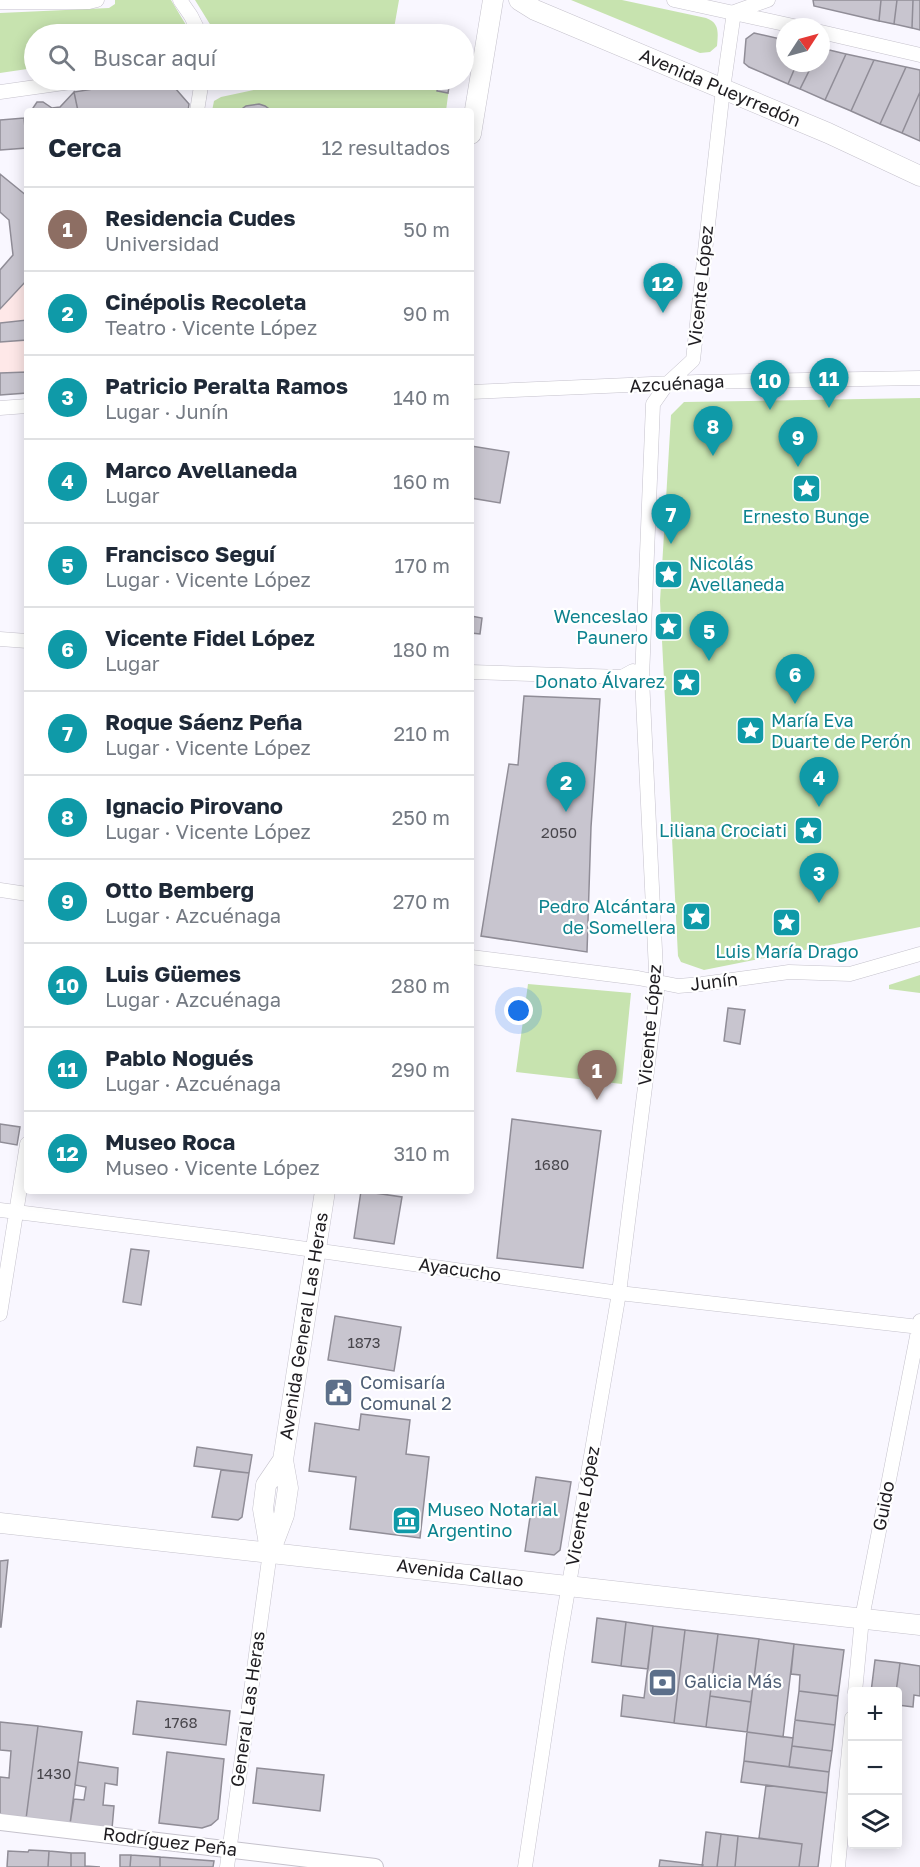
<!DOCTYPE html>
<html lang="es">
<head>
<meta charset="utf-8">
<style>
	body { margin:0; font-family:"Golos Text",sans-serif; background:#f2f2f3; color:#1f2937 }
	.controls { position:absolute; right:18px; bottom:18px; display:grid; overflow:hidden; border-radius:6px; box-shadow:0 3px 15px #0003 }
	.controls button { width:54px; height:54px; display:grid; place-items:center; padding:0; border:0; border-bottom:2px solid #e0e1e3; background:#fff; color:#1f2937; font:30px sans-serif }
	.compass { position:absolute; left:776px; top:18px; width:54px; height:54px; border-radius:50%; background:#fff; box-shadow:0 3px 15px #0003; rotate:54deg }
	.you { position:absolute; left:519px; top:1011px; width:21px; height:21px; margin:-15px; border:4px solid #fff; border-radius:50%; background:#1a73e8; box-shadow:0 0 0 9px #1a73e833 }
	.badge { display:grid; place-items:center; width:39px; height:39px; border-radius:50%; background:#db2777; color:#fff; font-size:20px; font-weight:700 }
	.pin { position:absolute; translate:-50% -50px; filter:drop-shadow(0 2px 3px #0008) }
	.pin::after { content:''; position:absolute; top:32px; width:21px; height:18px; background:inherit; clip-path:polygon(0 0,100% 0,50% 100%) }
	.list { margin:0; padding:0; list-style:none }
	h2 { display:flex; justify-content:space-between; align-items:center; height:78px; margin:0; padding:0 24px; font-size:26px }
	h2 small { font-size:20px; font-weight:400; color:#747a83 }
	.list li { display:grid; grid-template-columns:39px 1fr auto; gap:18px; align-items:center; box-sizing:border-box; height:84px; padding:0 24px; border-top:2px solid #e0e1e3 }
	.list b { display:block; font-size:22px; white-space:nowrap }
	.list p { margin:0; font-size:20px; white-space:nowrap; color:#747a83 }
	.list em { font-size:20px; font-style:normal; color:#747a83 }
	.icon { flex:none; width:33px; height:33px; fill:none; stroke:currentColor; stroke-width:2; stroke-linecap:round; stroke-linejoin:round }
	.map { position:relative; flex:none; width:920px; height:1867px; overflow:hidden }
	.search { position:absolute; background:#fff; box-shadow:0 3px 15px #0003; left:24px; top:24px; width:450px; height:66px; display:flex; align-items:center; gap:15px; box-sizing:border-box; padding:0 21px; border-radius:33px; color:#747a83; font-size:22px }
	.panel { position:absolute; background:#fff; box-shadow:0 3px 15px #0003; left:24px; top:108px; width:450px; height:1086px; border-radius:6px }
	.map>svg:first-child { display:block }
	.education { fill:#fee8e8 }
	.green { fill:#c7e3af }
	.building { fill:#c8c5cf; stroke:#908d97; stroke-width:1.5 }
	.lines { fill:none; stroke-linecap:round; stroke-linejoin:round }
	.minor-casing { stroke:#c5c2cc; stroke-width:15 }
	.tertiary-casing { stroke:#c5c2cc; stroke-width:18 }
	.secondary-casing { stroke:#c5c2cc; stroke-width:21 }
	.minor { stroke:#fff; stroke-width:14 }
	.tertiary { stroke:#fff; stroke-width:16 }
	.secondary { stroke:#fff; stroke-width:20 }
	.labels { text-anchor:middle; stroke-width:4.5; stroke-linejoin:round; paint-order:stroke }
	.number-label { font-size:15px; fill:#48464c }
	.street-label { font-size:18px; fill:#1e1c20; stroke:#fff }
	.culture-label { font-size:18px; fill:#0d838f; stroke:#fff; text-anchor:end }
	.service-label { font-size:18px; fill:#4e5e75; stroke:#fff; text-anchor:start }
</style>
</head>
<body>
<div class="map">
<svg width="920" height="1867" viewBox="0 0 920 1867">
	<rect width="100%" height="100%" fill="#f9f7ff"/>
	<path class="education" d="M27,280V393L0,395V309Z"/>
	<path class="green" d="M115,0H171L186,25L182,34H34V68L0,73V13L109,8L115,4Z
		M195,0H399L393,34H216Z
		M571,0H622L706,18C720,23 718,33 717,46L710,52L700,53Z
		M219,80H262L225,87L218,82Z
		M282,80H450L446,111H212L214,101L221,97L282,84Z
		M920,398V927L704,970L681,962L678,956L660,601L671,415L684,402Z
		M920,975V993L889,989V985Z
		M528,984L631,993L622,1084L516,1072Z"/>
	<path class="building" d="M813,0H881L879,21L814,6Z
		M881,0H897L894,24L879,21Z
		M897,0H913L912,28L894,24Z
		M913,0H920V30L912,28Z
		M754,33L785,40V63H797L788,84L749,67L744,63L746,39Z
		M821,48L846,54L825,100L800,89L813,63H821Z
		M846,54L874,60L851,111L825,100Z
		M874,60L906,67L880,124L851,111Z
		M797,63H813L800,89L788,84Z
		M906,67L920,70V92L902,133L880,124Z
		M150,80H168L189,104L188,111H78L74,92Z
		M439,80H450L448,93L437,91Z
		M74,92L78,111H31L37,102H43L52,108L60,107Z
		M920,92V141L902,133Z
		M259,104L265,106L272,111H264L261,109L239,111L246,106Z
		M27,117V147L24,118Z
		M24,118L27,148L0,150V120Z
		M0,174L27,196V280L0,309V270L13,255L9,220L0,212Z
		M27,320V340L0,342V323Z
		M27,372V393L0,395V373Z
		M471,446L509,452L500,503L471,498Z
		M471,616L482,618L480,634L471,633Z
		M524,696L600,699L591,827L587,952L481,936L509,764L518,765Z
		M728,1008L745,1010L740,1044L724,1041Z
		M512,1119L601,1131L583,1268L497,1258Z
		M0,1124L20,1127L17,1145L0,1142Z
		M361,1191L402,1197L394,1244L354,1238Z
		M131,1249L149,1251L141,1305L123,1302Z
		M335,1316L401,1327L394,1371L328,1360Z
		M361,1414L410,1420L406,1454L429,1457L420,1538L350,1529L356,1477L309,1471L315,1423L359,1430Z
		M197,1447L252,1455L249,1473L194,1466Z
		M221,1470L249,1473L242,1517L238,1520L212,1517Z
		M536,1477L571,1482L560,1550L554,1555L525,1551Z
		M8,1560L1,1627H0V1561Z
		M597,1618L626,1622L621,1666L592,1662Z
		M626,1622L653,1626L648,1669L621,1666Z
		M653,1626L685,1630L674,1723L621,1716L623,1695L644,1698Z
		M685,1630L718,1634L706,1727L674,1723Z
		M718,1634L759,1639L751,1702L710,1696Z
		M759,1639L794,1644L783,1737L747,1732Z
		M794,1644L844,1650L838,1696L799,1691L800,1675L791,1674Z
		M875,1660L900,1663L896,1692H871Z
		M900,1663L920,1666V1696L914,1695L913,1707L898,1705L896,1692Z
		M799,1691L838,1696L835,1725L795,1720Z
		M710,1696L751,1702L747,1732L706,1727Z
		M137,1701L230,1711L226,1745L133,1734Z
		M795,1720L835,1725L832,1751L792,1746Z
		M0,1722L38,1726L26,1819L0,1816V1777L9,1778L11,1751L0,1750Z
		M38,1726L82,1732L70,1824L26,1819Z
		M747,1732L793,1738L789,1767L744,1761Z
		M792,1746L832,1751L829,1772L789,1767Z
		M167,1752L224,1759L218,1819L211,1825L202,1828L159,1823Z
		M744,1761L829,1772L827,1793L741,1782Z
		M78,1762L118,1768L117,1785L105,1783L103,1805L114,1806L112,1829L70,1824L74,1799L84,1800L86,1787L75,1785Z
		M257,1768L324,1775L320,1811L253,1803Z
		M766,1785L827,1793L818,1867H799L802,1844L759,1838Z
		M706,1832L721,1834L717,1867H702Z
		M721,1834L738,1836L735,1867H717Z
		M738,1836L802,1844L799,1867H735Z
		M29,1850L49,1851L48,1867H7L8,1851L28,1852Z
		M49,1851L71,1853V1867H48Z
		M71,1853H85V1866L100,1867H71Z
		M120,1855H131L130,1867H120Z
		M131,1855L160,1857V1867H130Z
		M160,1857L214,1861L213,1867H160Z
		M660,1860L703,1865L702,1867H659Z"/>
	<g class="lines">
		<defs>
			<path id="minor" d="M180,0L191,16L200,34
				M674,0L798,27
				M0,2H89L97,0
				M734,12L768,0
				M821,32L920,55
				M0,92L85,80
				M197,111L202,80
				M471,392L697,382L920,378
				M0,408L27,406
				M0,639L27,641
				M471,672L622,677L633,671L642,678
				M0,890L27,894
				M471,957L638,978L678,986L702,984L789,972L850,974L920,954
				M0,1210L242,1240L619,1293L920,1327
				M0,1314L27,1144
				M855,1692L862,1618L920,1321
				M227,1867L270,1552
				M525,1867L557,1654L619,1293L657,992L642,678L653,404L667,384L693,360L723,89L734,12
				M838,1867L852,1718"/>
			<path id="tertiary" d="M0,1822L375,1867"/>
			<path id="secondary" d="M519,0L535,10L828,133L920,176
				M471,134L493,0
				M0,1523L920,1625
				M270,1550L263,1509L266,1485L283,1460
				M270,1552L284,1515L288,1488L283,1460L325,1191"/>
		</defs>
		<use href="#minor" class="minor-casing"/>
		<use href="#tertiary" class="tertiary-casing"/>
		<use href="#secondary" class="secondary-casing"/>
		<use href="#minor" class="minor"/>
		<use href="#tertiary" class="tertiary"/>
		<use href="#secondary" class="secondary"/>
	</g>
	<defs>
		<symbol id="sight-square" viewBox="-11 -11 22 22"><rect x="-9" y="-9" width="18" height="18" rx="4" fill="#0f9aa8" stroke="#fff"/><path d="M0-6L1.8-2.2L6-1.7L2.9 1.2L3.7 5.4L0 3.3L-3.7 5.4L-2.9 1.2L-6-1.7L-1.8-2.2Z" fill="#fff"/></symbol>
		<symbol id="civic-square" viewBox="-11 -11 22 22"><rect x="-9" y="-9" width="18" height="18" rx="4" fill="#5c6f8a" stroke="#fff"/><path d="M-.6-6.5H3V-4.5H.6V-3L4-1V1h2V6H-6V1h2V-1L-.6-3ZM-1.2 2.5V6h2.4V2.5Z" fill="#fff"/></symbol>
		<symbol id="museum-square" viewBox="-11 -11 22 22"><rect x="-9" y="-9" width="18" height="18" rx="4" fill="#0f9aa8" stroke="#fff"/><path d="M0-6L6-3V-2H-6V-3ZM-5-1h2V3h-2ZM-1-1h2V3h-2ZM3-1h2V3H3ZM-6 4H6V6H-6Z" fill="#fff"/></symbol>
		<symbol id="bank-square" viewBox="-11 -11 22 22"><rect x="-9" y="-9" width="18" height="18" rx="4" fill="#5c6f8a" stroke="#fff"/><path d="M-6-4H6V4H-6ZM0-2.3a2.3 2.3 0 1 0 0 4.6a2.3 2.3 0 1 0 0-4.6Z" fill="#fff"/></symbol>
	</defs>
	<g fill-rule="evenodd">
		<use href="#sight-square" x="790" y="472" width="33" height="33"/>
		<use href="#sight-square" x="652" y="558" width="33" height="33"/>
		<use href="#sight-square" x="652" y="610" width="33" height="33"/>
		<use href="#sight-square" x="670" y="666" width="33" height="33"/>
		<use href="#sight-square" x="734" y="714" width="33" height="33"/>
		<use href="#sight-square" x="792" y="814" width="33" height="33"/>
		<use href="#sight-square" x="680" y="900" width="33" height="33"/>
		<use href="#sight-square" x="770" y="906" width="33" height="33"/>
		<use href="#civic-square" x="322" y="1376" width="33" height="33"/>
		<use href="#museum-square" x="390" y="1504" width="33" height="33"/>
		<use href="#bank-square" x="646" y="1666" width="33" height="33"/>
	</g>
	<g class="labels">
		<g class="number-label">
			<text x="559" y="838">2050</text>
			<text x="552" y="1170">1680</text>
			<text x="364" y="1348">1873</text>
			<text x="181" y="1728">1768</text>
			<text x="54" y="1779">1430</text>
		</g>
		<g class="street-label">
			<text transform="translate(720 88) rotate(23)" y="6">Avenida Pueyrredón</text>
			<text transform="translate(701 286) rotate(-84)" y="6">Vicente López</text>
			<text transform="translate(677 384) rotate(-3)" y="6">Azcuénaga</text>
			<text transform="translate(714 982) rotate(-7)" y="6">Junín</text>
			<text transform="translate(650 1025) rotate(-85)" y="6">Vicente López</text>
			<text transform="translate(460 1270) rotate(8)" y="6">Ayacucho</text>
			<text transform="translate(304 1326) rotate(-81)" y="6">Avenida General Las Heras</text>
			<text transform="translate(583 1506) rotate(-80)" y="6">Vicente López</text>
			<text transform="translate(884 1506) rotate(-79)" y="6">Guido</text>
			<text transform="translate(460 1573) rotate(7)" y="6">Avenida Callao</text>
			<text transform="translate(248 1709) rotate(-82)" y="6">General Las Heras</text>
			<text transform="translate(170 1842) rotate(7)" y="6">Rodríguez Peña</text>
		</g>
		<g class="culture-label">
			<text x="806" y="523" text-anchor="middle">Ernesto Bunge</text>
			<text x="689" y="570" text-anchor="start">Nicolás<tspan x="689" dy="21">Avellaneda</tspan></text>
			<text x="648" y="623">Wenceslao<tspan x="648" dy="21">Paunero</tspan></text>
			<text x="665" y="688">Donato Álvarez</text>
			<text x="771" y="727" text-anchor="start">María Eva<tspan x="771" dy="21">Duarte de Perón</tspan></text>
			<text x="787" y="837">Liliana Crociati</text>
			<text x="676" y="913">Pedro Alcántara<tspan x="676" dy="21">de Somellera</tspan></text>
			<text x="787" y="958" text-anchor="middle">Luis María Drago</text>
			<text x="427" y="1516" text-anchor="start">Museo Notarial<tspan x="427" dy="21">Argentino</tspan></text>
		</g>
		<g class="service-label">
			<text x="360" y="1389">Comisaría<tspan x="360" dy="21">Comunal 2</tspan></text>
			<text x="684" y="1688">Galicia Más</text>
		</g>
	</g>
</svg>
<div class="controls">
<button>+</button>
<button>−</button>
<button><svg class="icon" aria-label="layers" viewBox="0 0 24 24"><path d="M12 4l9 5-9 5-9-5zM3 14l9 5 9-5"/></svg></button>
</div>
<svg class="compass" viewBox="-18 -18 36 36"><path d="M0-13l5 13h-10z" fill="#e53935"/><path d="M0 13l5-13h-10z" fill="#747a83"/></svg>
<div class="you"></div>
<div class="pin badge" style="left:597px;top:1100px;background:#8d6e63">1</div>
<div class="pin badge" style="left:566px;top:812px;background:#0f9aa8">2</div>
<div class="pin badge" style="left:819px;top:903px;background:#0f9aa8">3</div>
<div class="pin badge" style="left:819px;top:807px;background:#0f9aa8">4</div>
<div class="pin badge" style="left:709px;top:661px;background:#0f9aa8">5</div>
<div class="pin badge" style="left:795px;top:704px;background:#0f9aa8">6</div>
<div class="pin badge" style="left:671px;top:544px;background:#0f9aa8">7</div>
<div class="pin badge" style="left:713px;top:456px;background:#0f9aa8">8</div>
<div class="pin badge" style="left:798px;top:467px;background:#0f9aa8">9</div>
<div class="pin badge" style="left:770px;top:410px;background:#0f9aa8">10</div>
<div class="pin badge" style="left:829px;top:408px;background:#0f9aa8">11</div>
<div class="pin badge" style="left:663px;top:313px;background:#0f9aa8">12</div>
<div class="search"><svg class="icon" aria-label="search" viewBox="0 0 24 24"><circle cx="10" cy="10" r="6"/><path d="M15 15l6 6"/></svg>Buscar aquí</div>
<section class="panel">
<h2>Cerca<small>12 resultados</small></h2>
<ul class="list">
<li><span class="badge" style="background:#8d6e63">1</span><div><b>Residencia Cudes</b><p>Universidad</p></div><em>50 m</em></li>
<li><span class="badge" style="background:#0f9aa8">2</span><div><b>Cinépolis Recoleta</b><p>Teatro · Vicente López</p></div><em>90 m</em></li>
<li><span class="badge" style="background:#0f9aa8">3</span><div><b>Patricio Peralta Ramos</b><p>Lugar · Junín</p></div><em>140 m</em></li>
<li><span class="badge" style="background:#0f9aa8">4</span><div><b>Marco Avellaneda</b><p>Lugar</p></div><em>160 m</em></li>
<li><span class="badge" style="background:#0f9aa8">5</span><div><b>Francisco Seguí</b><p>Lugar · Vicente López</p></div><em>170 m</em></li>
<li><span class="badge" style="background:#0f9aa8">6</span><div><b>Vicente Fidel López</b><p>Lugar</p></div><em>180 m</em></li>
<li><span class="badge" style="background:#0f9aa8">7</span><div><b>Roque Sáenz Peña</b><p>Lugar · Vicente López</p></div><em>210 m</em></li>
<li><span class="badge" style="background:#0f9aa8">8</span><div><b>Ignacio Pirovano</b><p>Lugar · Vicente López</p></div><em>250 m</em></li>
<li><span class="badge" style="background:#0f9aa8">9</span><div><b>Otto Bemberg</b><p>Lugar · Azcuénaga</p></div><em>270 m</em></li>
<li><span class="badge" style="background:#0f9aa8">10</span><div><b>Luis Güemes</b><p>Lugar · Azcuénaga</p></div><em>280 m</em></li>
<li><span class="badge" style="background:#0f9aa8">11</span><div><b>Pablo Nogués</b><p>Lugar · Azcuénaga</p></div><em>290 m</em></li>
<li><span class="badge" style="background:#0f9aa8">12</span><div><b>Museo Roca</b><p>Museo · Vicente López</p></div><em>310 m</em></li>
</ul>
</section>
</div>
</body>
</html>
